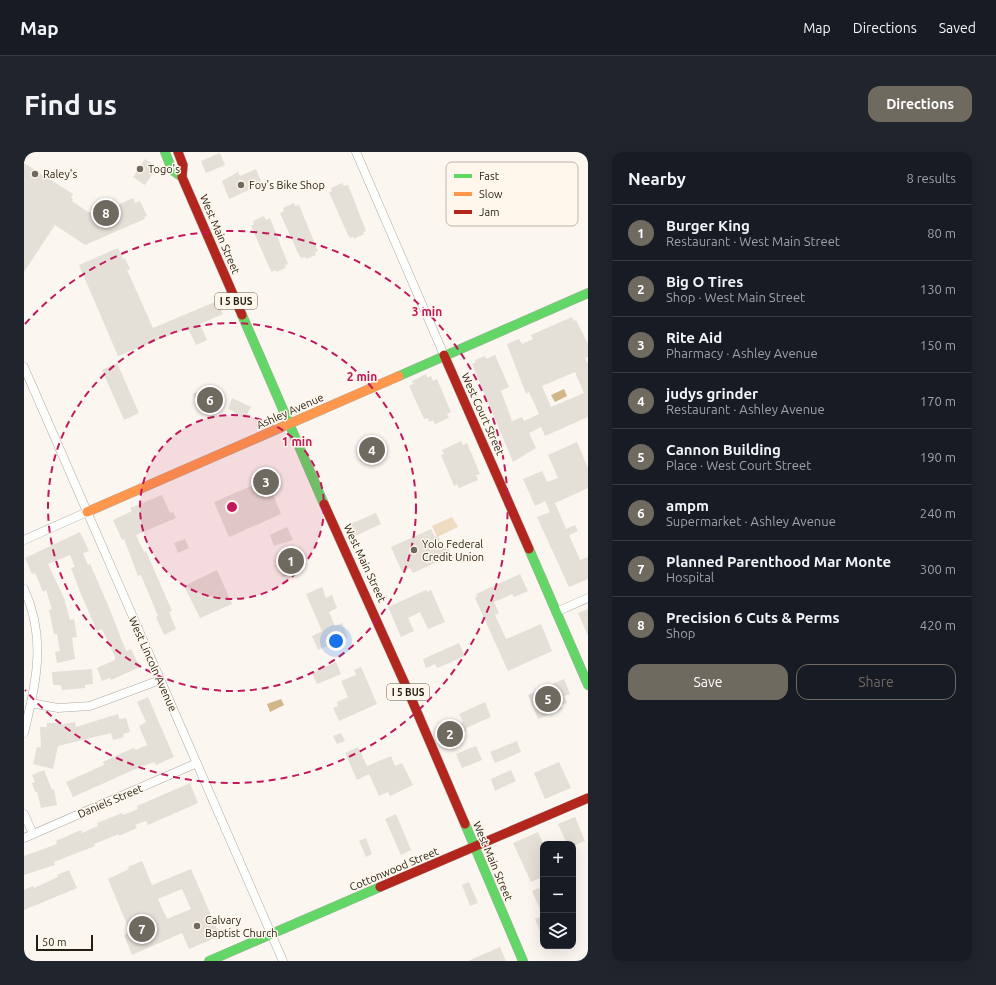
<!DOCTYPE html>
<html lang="en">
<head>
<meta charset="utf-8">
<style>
	body { margin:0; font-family:Ubuntu,sans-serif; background:#20242c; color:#f1f3f6 }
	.controls { position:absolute; right:12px; bottom:12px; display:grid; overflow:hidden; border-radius:8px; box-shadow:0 4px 16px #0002 }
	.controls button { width:36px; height:36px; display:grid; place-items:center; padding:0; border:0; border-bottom:1px solid #363941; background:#171b24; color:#f1f3f6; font:20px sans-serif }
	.scale { position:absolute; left:12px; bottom:10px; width:57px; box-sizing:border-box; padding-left:4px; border:2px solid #241e13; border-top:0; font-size:11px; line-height:14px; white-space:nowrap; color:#241e13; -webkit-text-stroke:3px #fff7ec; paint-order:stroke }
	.you { position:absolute; left:312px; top:489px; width:14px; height:14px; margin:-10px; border:3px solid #fff; border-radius:50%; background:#1a73e8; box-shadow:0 0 0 6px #1a73e833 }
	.badge { display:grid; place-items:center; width:26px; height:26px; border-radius:50%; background:#6f6a60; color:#fff; font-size:13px; font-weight:700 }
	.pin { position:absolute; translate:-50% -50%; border:2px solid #fff; box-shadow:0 1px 4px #0006 }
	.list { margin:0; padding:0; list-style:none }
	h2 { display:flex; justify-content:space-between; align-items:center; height:52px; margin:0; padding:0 16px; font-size:17px }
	h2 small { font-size:13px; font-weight:400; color:#9ea1a6 }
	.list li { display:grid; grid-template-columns:26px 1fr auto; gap:12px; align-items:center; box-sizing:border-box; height:56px; padding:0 16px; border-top:1px solid #363941 }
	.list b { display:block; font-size:15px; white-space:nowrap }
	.list p { margin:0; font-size:13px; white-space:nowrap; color:#9ea1a6 }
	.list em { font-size:13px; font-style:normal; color:#9ea1a6 }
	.actions { display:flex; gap:8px; padding:12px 16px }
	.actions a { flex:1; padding:9px 0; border:1px solid #6f6a60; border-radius:12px; text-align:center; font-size:14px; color:#6f6a60 }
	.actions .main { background:#6f6a60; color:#fff }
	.icon { flex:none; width:22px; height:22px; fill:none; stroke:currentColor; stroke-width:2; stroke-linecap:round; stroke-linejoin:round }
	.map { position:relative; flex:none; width:564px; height:809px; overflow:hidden; border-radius:12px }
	header { display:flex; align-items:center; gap:24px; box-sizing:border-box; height:56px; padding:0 20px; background:#171b24; border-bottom:1px solid #363941 }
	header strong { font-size:19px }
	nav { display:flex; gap:22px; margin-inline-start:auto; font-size:14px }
	.intro { display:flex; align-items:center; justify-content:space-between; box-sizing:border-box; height:96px; padding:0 24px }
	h1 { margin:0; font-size:28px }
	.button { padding:10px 18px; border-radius:12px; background:#6f6a60; color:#fff; font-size:14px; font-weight:700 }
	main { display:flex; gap:24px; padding:0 24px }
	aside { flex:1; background:#171b24; border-radius:12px; box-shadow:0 4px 16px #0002 }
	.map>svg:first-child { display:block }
	.green { fill:#eddcbf }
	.water { fill:#d1b68a }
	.building { fill:#e4dfd7; fill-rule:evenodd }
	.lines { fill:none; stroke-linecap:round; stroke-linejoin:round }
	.street-casing { stroke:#afaaa2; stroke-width:9 }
	.fast-casing { stroke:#afaaa2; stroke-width:10 }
	.slow-casing { stroke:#afaaa2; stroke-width:10 }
	.jam-casing { stroke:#afaaa2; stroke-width:10 }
	.street { stroke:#fefefd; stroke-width:8 }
	.fast { stroke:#63d668; stroke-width:9 }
	.slow { stroke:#ff974d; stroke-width:9 }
	.jam { stroke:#b3261e; stroke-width:9 }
	.ring { fill:none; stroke:#c2185b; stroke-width:2; stroke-dasharray:7 5 }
	.poi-dot { fill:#6f6a60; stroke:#fff7ec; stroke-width:1.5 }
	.labels { text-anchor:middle; stroke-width:3; stroke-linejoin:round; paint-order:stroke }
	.shield { fill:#fff7ec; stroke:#665f54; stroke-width:1 }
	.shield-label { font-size:10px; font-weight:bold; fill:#241e13 }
	.poi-label { font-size:11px; fill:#241e13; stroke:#fff7ec; text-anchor:start }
	.street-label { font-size:11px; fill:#241e13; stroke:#fff7ec }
	.key { fill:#fff7ec; stroke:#bdb6ab; stroke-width:1 }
	.key-label { font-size:11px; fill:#241e13 }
	.centre { fill:#c2185b; stroke:#fff7ec; stroke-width:2 }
	.ring-label { font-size:12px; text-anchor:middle; font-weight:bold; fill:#c2185b; stroke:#fff7ec; stroke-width:3; stroke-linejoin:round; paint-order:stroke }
</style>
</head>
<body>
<header>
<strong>Map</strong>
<nav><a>Map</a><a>Directions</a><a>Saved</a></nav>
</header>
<div class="intro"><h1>Find us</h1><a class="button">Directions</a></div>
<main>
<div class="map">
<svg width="564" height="809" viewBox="0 0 564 809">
	<rect width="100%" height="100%" fill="#fbf6f0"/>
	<path class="green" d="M428,365L434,375L413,385L408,374Z"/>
	<path class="water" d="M540,237L543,244L531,250L527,243Z
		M257,547L260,553L246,560L243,552Z"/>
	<path class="building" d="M196,1L201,13L182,21L177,9Z
		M121,7L133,15L121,33L109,25Z
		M0,11L49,42L47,45L49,47L48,49L64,60L76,61L109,46L111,51L116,49L123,64L120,65L121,67L61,93L31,73L0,120Z
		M232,17L238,32L205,47L198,29L214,20L216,24Z
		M318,31L320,34L324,33L342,79L339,80L340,82L330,87L329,85L326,86L323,81L305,40L308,39L307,36Z
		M270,51L271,54L275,53L294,99L291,100L292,103L282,107L281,105L277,106L274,101L256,61L260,59L259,56Z
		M240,64L242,68L246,66L264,112L261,113L262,116L252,120L251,118L248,120L245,115L227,74L230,72L229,69Z
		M94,96L99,107L101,106L106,117L103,118L129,176L193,149L199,162L176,172L183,188L172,193L164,176L94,204L55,113Z
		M548,165L550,169L552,168L564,192V205L561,206L564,212V265L521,284L517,275L505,281L512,296L489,310L448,212L452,210L451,208L461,204L462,207L471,203L485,235L477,239L488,269L498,265L500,269L515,262L505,240L502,242L483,192L495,187L498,192L509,187L507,183ZM551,220L560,241L527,255L518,234Z
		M93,211L115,261L100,268L78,218Z
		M402,222L403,226L407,224L409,229L413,227L427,260L423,262L425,266L411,272L409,268L405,270L404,266L400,267L385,234L389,232L388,229Z
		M187,234L192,248L190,253L177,259L169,242Z
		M208,246L227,255L221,266L204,257Z
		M349,285L351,291L357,289L362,300L337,310L333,300L340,297L337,290Z
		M437,289L439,293L443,291L456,322L452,323L454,328L435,336L433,332L430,334L417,303L420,302L418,298Z
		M553,290L564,316V336L531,351L542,377L551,373L554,379L545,383L556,408L564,405V427L545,435L513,365L526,360L521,349L511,354L499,327L518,319L523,330L534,326L524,303Z
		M239,329L245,332L257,362L205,385L190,350Z
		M138,343L146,361L149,360L152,366L112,383L120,400L122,399L148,459L145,460L152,477L140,483L132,465L134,464L117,423L114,424L100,387L98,388L89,368L108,359L106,356Z
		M352,361L357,372L331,384L326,372Z
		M263,375L269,388L250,394L246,383Z
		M407,377L411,385L414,384L420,397L424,395L430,406L423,409L422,406L389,421L386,416L378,420L367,395Z
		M56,380L65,399L59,401L64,413L66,412L84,453L102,499L107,497L116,515L87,528L86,526L78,529L73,516L91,508V505L78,477L73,479L56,440L47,416L51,415L46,403L24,412L40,446L46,468L50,467L53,485L48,486L51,507L33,511L31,500L36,499L33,482H30L25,458L28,457L22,438L19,440L11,421L8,422L1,406Z
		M161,387L165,396L154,401L150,391Z
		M277,404L281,415L259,425L254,415L269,405L271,407Z
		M193,418L208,452L176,466L160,434Z
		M496,422L504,439L490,445L488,442L470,450L475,461L471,463L482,487L517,472L528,499L484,519L451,446L453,445L452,442Z
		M298,435L302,446L308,443L313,456L305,460L311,474L318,471L324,485L294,498L288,484L298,479L282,442Z
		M402,438L403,440L407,438L421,470L404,477L396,460L384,466L390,479L377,485L364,455Z
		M564,457V484L554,461Z
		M435,491L441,504L413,516L411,512L402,516L399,507Z
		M312,510L317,522L293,532L288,521Z
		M337,515L353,552L315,569L309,556L314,554L313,550L324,545L317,529L332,523L330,518Z
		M68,517L69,532L61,533V536L38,538L37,533H29L28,520Z
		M540,527L546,542L540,544L543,551L536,553L538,557L514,567L504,543Z
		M124,545L150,605L132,613L130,610L107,619L49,645L42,630L80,613L79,610L98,601L110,596L112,598L123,593L115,574L122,570L113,550Z
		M461,550L467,565L442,576L443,579L426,587L422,578L439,570L435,562Z
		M94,562L95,567L102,566L106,580L99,582L100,585L89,588L87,581L34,594L29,617L9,612L13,595L17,596L16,575H23V571H35V573L51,570L52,575Z
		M317,581L321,589L313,592L309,584Z
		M493,589L497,600L471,611L466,600Z
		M452,594L458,608L438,616L432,602Z
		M334,595L343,614L367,604L371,614L378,611L389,633L366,644L364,640L355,644L345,622L333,628L321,601Z
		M535,610L547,636L521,647L510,621Z
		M20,618L28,638L30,637L33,653L17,656L13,640H11L8,631L11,630L8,623Z
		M487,618L492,629L471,639L467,627Z
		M166,631L174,651L124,673L122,669L111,673L113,676L95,684V682L70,692L71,694L30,710L31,713L0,723V704L33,692L32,689L57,678L58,681L74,674L73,671L98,661L99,663L114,657L113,654Z
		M372,662L387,698L377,703L361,667Z
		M551,665L561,689L549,694V692H543L534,672Z
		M514,680L519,691V725L507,730L489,691Z
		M342,686L348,702L342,705L335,689Z
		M118,709L128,733L167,717L196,784L165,797L158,781L108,803L100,783L106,780L84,727L105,717L104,715ZM158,737L167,757L143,767L134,747Z
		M45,718L53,736L0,758V738L9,734L10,736L34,725L33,723Z
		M445,730L454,751L446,754L438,733Z
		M515,736L519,746V764L508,739Z
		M519,764V787L511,767Z
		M476,795L482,809H444Z"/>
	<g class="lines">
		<defs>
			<path id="street" d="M332,0L420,203
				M0,215L259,809
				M0,388L63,360
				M0,437C23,487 12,530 0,581
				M532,460L564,446
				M7,551L34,556L66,554L136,528
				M0,662L9,682
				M0,686L173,611"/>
			<path id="fast" d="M141,0L148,18L158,25
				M218,163L300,352
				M375,224L564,141
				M505,397L564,533
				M441,672L499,809
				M185,809L356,735"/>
			<path id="slow" d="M63,360L375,224"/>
			<path id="jam" d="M154,0L159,13L158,25L218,163
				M420,203L505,397
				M300,352L381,532L441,672
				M356,735L564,646"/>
		</defs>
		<use href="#street" class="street-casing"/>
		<use href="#fast" class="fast-casing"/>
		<use href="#slow" class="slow-casing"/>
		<use href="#jam" class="jam-casing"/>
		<use href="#street" class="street"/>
		<use href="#fast" class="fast"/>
		<use href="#slow" class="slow"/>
		<use href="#jam" class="jam"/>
	</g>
	<circle cx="208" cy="355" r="92" fill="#c2185b" fill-opacity=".12"/>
	<g class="ring">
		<circle cx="208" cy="355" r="92"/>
		<circle cx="208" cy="355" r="184"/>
		<path d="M1 172A276 276 0 1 1 1 538"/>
	</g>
	<g class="poi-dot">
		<circle cx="116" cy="17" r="4"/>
		<circle cx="11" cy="22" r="4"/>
		<circle cx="217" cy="33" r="4"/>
		<circle cx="390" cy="398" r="4"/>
		<circle cx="173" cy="774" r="4"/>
	</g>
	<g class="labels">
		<g class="shield">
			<rect x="191" y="141" width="42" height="16" rx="3"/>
			<rect x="363" y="532" width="42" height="16" rx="3"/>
		</g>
		<g class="shield-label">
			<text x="212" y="153">I 5 BUS</text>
			<text x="384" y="544">I 5 BUS</text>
		</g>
		<g class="poi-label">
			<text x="124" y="21">Togo's</text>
			<text x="19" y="26">Raley's</text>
			<text x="225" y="37">Foy's Bike Shop</text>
			<text x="398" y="396">Yolo Federal<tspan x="398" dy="13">Credit Union</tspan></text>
			<text x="181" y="772">Calvary<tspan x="181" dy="13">Baptist Church</tspan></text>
		</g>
		<g class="street-label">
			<text transform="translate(196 82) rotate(67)" y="4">West Main Street</text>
			<text transform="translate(266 259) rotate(-24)" y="4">Ashley Avenue</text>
			<text transform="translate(459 262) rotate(66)" y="4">West Court Street</text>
			<text transform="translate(341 411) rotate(65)" y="4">West Main Street</text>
			<text transform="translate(129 512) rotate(66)" y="4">West Lincoln Avenue</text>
			<text transform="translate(86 649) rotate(-23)" y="4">Daniels Street</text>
			<text transform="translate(469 709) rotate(67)" y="4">West Main Street</text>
			<text transform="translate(370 717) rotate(-23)" y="4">Cottonwood Street</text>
		</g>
	</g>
	<rect x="422" y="10" width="132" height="64" rx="6" class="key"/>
	<rect x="430" y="22" width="18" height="4" fill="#63d668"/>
	<rect x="430" y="40" width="18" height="4" fill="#ff974d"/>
	<rect x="430" y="58" width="18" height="4" fill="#b3261e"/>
	<g class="key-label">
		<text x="455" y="28">Fast</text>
		<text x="455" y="46">Slow</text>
		<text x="455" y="64">Jam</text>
	</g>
	<circle cx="208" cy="355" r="6" class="centre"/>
	<g class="ring-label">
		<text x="403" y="164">3 min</text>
		<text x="338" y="229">2 min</text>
		<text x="273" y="294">1 min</text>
	</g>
</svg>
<div class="controls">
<button>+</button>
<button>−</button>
<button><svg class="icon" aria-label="layers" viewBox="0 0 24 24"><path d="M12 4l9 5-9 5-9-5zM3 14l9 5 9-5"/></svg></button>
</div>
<div class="scale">50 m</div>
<div class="you"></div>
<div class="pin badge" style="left:267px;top:409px">1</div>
<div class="pin badge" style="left:426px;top:582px">2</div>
<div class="pin badge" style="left:242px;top:330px">3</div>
<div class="pin badge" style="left:348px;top:298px">4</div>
<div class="pin badge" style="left:524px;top:547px">5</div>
<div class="pin badge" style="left:186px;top:248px">6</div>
<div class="pin badge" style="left:118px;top:777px">7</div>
<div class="pin badge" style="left:82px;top:61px">8</div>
</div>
<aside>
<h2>Nearby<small>8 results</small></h2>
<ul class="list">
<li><span class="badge">1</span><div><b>Burger King</b><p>Restaurant · West Main Street</p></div><em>80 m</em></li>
<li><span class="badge">2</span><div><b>Big O Tires</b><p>Shop · West Main Street</p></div><em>130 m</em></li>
<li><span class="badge">3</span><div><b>Rite Aid</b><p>Pharmacy · Ashley Avenue</p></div><em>150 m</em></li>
<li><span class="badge">4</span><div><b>judys grinder</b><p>Restaurant · Ashley Avenue</p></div><em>170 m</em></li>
<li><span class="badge">5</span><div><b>Cannon Building</b><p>Place · West Court Street</p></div><em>190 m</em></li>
<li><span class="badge">6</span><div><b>ampm</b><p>Supermarket · Ashley Avenue</p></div><em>240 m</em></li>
<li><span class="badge">7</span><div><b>Planned Parenthood Mar Monte</b><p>Hospital</p></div><em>300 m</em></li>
<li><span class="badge">8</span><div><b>Precision 6 Cuts &amp; Perms</b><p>Shop</p></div><em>420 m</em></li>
</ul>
<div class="actions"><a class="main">Save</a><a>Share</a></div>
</aside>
</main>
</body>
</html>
